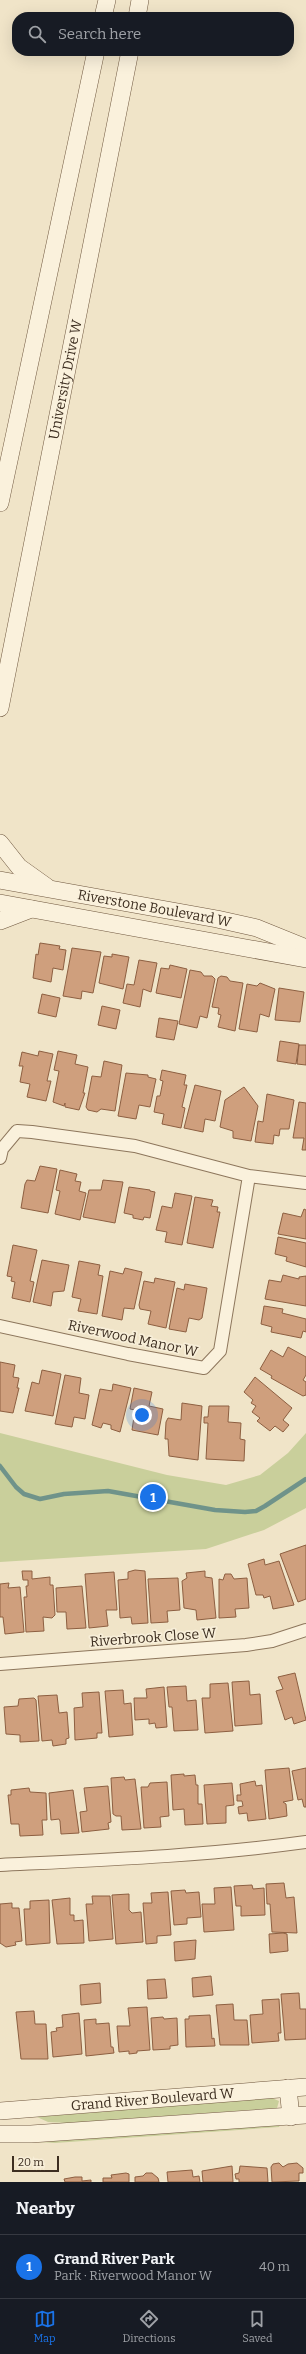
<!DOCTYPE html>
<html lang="en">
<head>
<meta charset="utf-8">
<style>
	body { margin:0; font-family:Bitter,serif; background:#20242c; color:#f1f3f6 }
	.scale { position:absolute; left:12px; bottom:10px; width:47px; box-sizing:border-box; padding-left:4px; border:2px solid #3d2e20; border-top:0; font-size:11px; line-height:14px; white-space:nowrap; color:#3d2e20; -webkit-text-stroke:3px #f7eed8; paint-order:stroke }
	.you { position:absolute; left:142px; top:1415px; width:14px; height:14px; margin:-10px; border:3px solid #fff; border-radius:50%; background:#1a73e8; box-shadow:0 0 0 6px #1a73e833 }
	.badge { display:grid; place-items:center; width:26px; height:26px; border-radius:50%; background:#1a73e8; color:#fff; font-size:13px; font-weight:700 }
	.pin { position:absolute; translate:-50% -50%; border:2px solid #fff; box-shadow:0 1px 4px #0006 }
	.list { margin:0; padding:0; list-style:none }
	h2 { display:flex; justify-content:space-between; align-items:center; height:52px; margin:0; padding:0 16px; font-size:17px }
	h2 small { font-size:13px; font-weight:400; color:#9ea1a6 }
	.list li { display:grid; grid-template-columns:26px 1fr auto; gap:12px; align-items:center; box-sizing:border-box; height:64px; padding:0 16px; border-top:1px solid #363941 }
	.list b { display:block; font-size:15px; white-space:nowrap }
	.list p { margin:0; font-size:13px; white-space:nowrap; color:#9ea1a6 }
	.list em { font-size:13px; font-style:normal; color:#9ea1a6 }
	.icon { flex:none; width:22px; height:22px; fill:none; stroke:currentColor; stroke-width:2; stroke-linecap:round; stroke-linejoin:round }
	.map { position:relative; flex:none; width:306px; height:2182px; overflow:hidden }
	.search { position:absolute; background:#171b24; box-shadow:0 4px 16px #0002; left:12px; right:12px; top:12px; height:44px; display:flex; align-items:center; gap:10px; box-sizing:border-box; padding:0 14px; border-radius:16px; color:#9ea1a6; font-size:15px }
	.sheet { height:116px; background:#171b24 }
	nav { display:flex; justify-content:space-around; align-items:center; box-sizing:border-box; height:56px; border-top:1px solid #363941; background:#171b24; font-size:11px; color:#9ea1a6 }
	nav a { display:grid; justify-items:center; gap:2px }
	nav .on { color:#1a73e8 }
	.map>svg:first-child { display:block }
	.green { fill:#c9cf9b }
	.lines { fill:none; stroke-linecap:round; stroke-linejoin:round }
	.stream { stroke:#6f938a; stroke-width:4.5 }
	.building { fill:#cf9f7d; stroke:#8d5f41 }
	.street-casing { stroke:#8d765c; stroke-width:14 }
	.secondary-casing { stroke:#6f573f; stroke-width:18 }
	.street { stroke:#faf1dc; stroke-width:12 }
	.secondary { stroke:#faf1dc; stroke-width:17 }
	.labels { text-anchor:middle; stroke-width:3.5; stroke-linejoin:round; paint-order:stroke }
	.street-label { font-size:14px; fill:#3d2e20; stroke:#f7eed8 }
</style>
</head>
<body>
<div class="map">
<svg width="306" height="2182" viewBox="0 0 306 2182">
	<rect width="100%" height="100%" fill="#f0e4c8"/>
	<path class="green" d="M0,1433L167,1475L226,1485L260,1475L288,1453L306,1433V1508L264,1530L206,1549L0,1562Z
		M272,2098L279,2101L277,2108L68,2123L48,2122L37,2117Z
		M280,2125L279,2127L55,2143L39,2142Z"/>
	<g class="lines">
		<path class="stream" d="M0,1466L16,1487L24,1494L40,1499L64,1494L108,1491L215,1510L245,1512L256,1511L265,1506L306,1479"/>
	</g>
	<path class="building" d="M40,943L60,946L59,949L66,950L63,970L53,968L51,982L33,978L36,954L38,955Z
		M72,948L101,952L93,993L82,991L81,999L63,996Z
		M112,954L129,957L123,989L99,983L104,956L112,957Z
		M139,960L157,963L151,992L143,989L140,1007L123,1003L127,984L134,985Z
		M170,965L187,969L181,998L156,993L161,968L169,969Z
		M190,970L201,972L204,976H212L215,979L207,1018L200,1016L197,1028L179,1024Z
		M221,976L227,977L230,981L243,983L235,1031L218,1027L221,1015L218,1014L219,1008L212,1007L218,978Z
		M260,983L275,989L269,1017L260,1014L257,1032L239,1029L247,984L257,986Z
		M279,988L304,992L300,1022L275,1020Z
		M42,994L60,998L56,1017L38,1013Z
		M102,1006L120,1010L116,1029L98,1025Z
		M159,1018L178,1021L174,1040L156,1037Z
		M280,1041L299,1044L296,1064L277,1061Z
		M299,1045H306V1065L297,1064Z
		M39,1051L53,1054L47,1081H51L46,1101L27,1097L30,1084L20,1082L23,1066H19L22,1052L38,1056Z
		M58,1051L77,1055L75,1064L88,1067L83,1093H85L79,1110L65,1107V1103L64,1106L53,1102L59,1071L54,1070Z
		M104,1061L122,1065L115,1111L101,1109L97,1112L88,1110L86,1107L92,1076L101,1077Z
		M162,1070L186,1075L184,1085H187L182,1107L185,1108L181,1128L162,1124L164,1114L154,1112L157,1096H160L163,1081L160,1080Z
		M126,1073L148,1075V1077L156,1079L150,1107L139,1105L136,1119L118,1116Z
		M195,1085L221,1091L215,1121L205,1119L203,1132L184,1128Z
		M244,1087L258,1106L251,1141L233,1138V1131L220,1127L225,1100Z
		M267,1094L294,1100L289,1129H280L279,1136L274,1135L273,1144L255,1142L258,1121L263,1122Z
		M299,1102L306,1103V1150H302L304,1138H293Z
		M40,1166L57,1169L48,1213L21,1208L25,1184L27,1180L35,1181Z
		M60,1170L77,1174L75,1181L81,1182L79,1191L86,1193L80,1220L55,1214L60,1191L56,1190Z
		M103,1180L123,1182L115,1223L83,1217L89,1190H101Z
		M129,1187L150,1190V1191L155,1192L150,1218L144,1217L143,1220L133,1218V1215L124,1213Z
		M175,1193L192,1196L182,1245L165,1242L167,1232L156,1230L162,1206L172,1208Z
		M195,1197L213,1200L211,1206L218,1207L217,1212H220L213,1248L187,1243Z
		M304,1209L306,1210V1239L278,1234L283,1213L301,1217Z
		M278,1237L306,1243V1267L286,1261L287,1257L275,1254Z
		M13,1245L37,1250L30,1281L34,1282L30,1302L12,1298L15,1282L11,1281L12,1277L7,1276Z
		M42,1260L69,1265L64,1291L53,1292L51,1306L33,1302Z
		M79,1261L100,1265L98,1275L103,1276L97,1314L78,1311L81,1299L72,1297Z
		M125,1268L142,1272L134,1309L124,1308L122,1320L102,1316L110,1271L123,1274Z
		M283,1275L299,1279V1277L306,1276V1306L265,1299L269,1280L281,1282Z
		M155,1278L175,1282L166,1328L148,1324L151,1311L140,1309L139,1305L144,1281L154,1283Z
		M185,1284L207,1288L202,1318L199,1320L189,1318L186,1332L169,1329L177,1288L184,1290Z
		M264,1306L283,1309L282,1313L306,1319V1332L303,1331L301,1338L271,1332L272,1327L261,1324Z
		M288,1347L306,1357V1375L303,1380L306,1382V1395L303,1396L271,1378L272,1376L260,1369L271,1350L283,1357Z
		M0,1362L15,1365L13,1377L19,1378L17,1388H19L13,1413L0,1411Z
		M42,1370L61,1374L53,1416L25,1411L32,1382L39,1384Z
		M65,1375L81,1378L79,1393L89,1395L85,1419L74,1417L72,1427L55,1424Z
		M255,1377L292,1408L283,1420L289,1425L283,1432L275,1426L270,1431L257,1421L260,1418L252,1412L256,1406L251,1403L253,1400L244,1392Z
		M113,1384L131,1388L120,1432L111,1429V1425L103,1423L101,1428L92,1425L100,1389L112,1391Z
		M134,1388L152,1392L149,1406L163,1409L158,1435L132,1430L135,1410L130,1409Z
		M182,1403L202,1406L198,1460L169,1456L168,1439H165L166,1422L168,1418L181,1420Z
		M209,1406H229L228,1422L241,1423L240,1439L245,1440L244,1461L206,1459L208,1423H204V1417H208Z
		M306,1545V1599L298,1602L280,1554Z
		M264,1559L265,1565L279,1561L294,1605L273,1609L270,1596L264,1598L263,1595H256L248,1564Z
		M135,1570L145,1571L148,1623L132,1624L131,1617L120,1618L118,1580L128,1579V1572Z
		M22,1571H32V1579L50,1577V1585H53L55,1615L52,1618L43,1617L44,1631L26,1632L24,1597H27L26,1586H28V1580H23Z
		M205,1571V1577L212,1578L216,1618L197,1620L196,1610L184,1608L182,1581L187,1578L186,1573Z
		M114,1572L117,1610H106L108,1626L89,1628L85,1574Z
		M225,1574H231L234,1579L247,1578L249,1608L235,1609L236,1617L219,1618V1579L223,1580Z
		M178,1578L180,1610L167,1611L168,1622L151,1623L148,1579Z
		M9,1583L8,1588L20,1587L24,1632L5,1634L3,1617H0V1584Z
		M82,1586L86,1628L67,1629L66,1612H57L56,1588Z
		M295,1673L306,1720L294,1724L292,1717L285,1720L276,1691L283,1689L278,1677Z
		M249,1681L250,1695L260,1694L262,1724L235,1726L232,1682Z
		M228,1683L233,1731L205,1733L202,1698H210V1684Z
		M186,1686L187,1701L196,1700L198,1730L174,1731L172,1707H169L167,1687Z
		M164,1687L167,1727L156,1728L155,1723L149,1724V1719L135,1720L134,1698H147L146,1689Z
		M123,1690L124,1704L131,1703L133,1735L109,1737L105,1691Z
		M99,1692L102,1733H97V1738L75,1740L74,1708L83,1707L82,1693Z
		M57,1695L59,1713L67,1712L69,1738L66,1739V1744L53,1746L52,1740L42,1741L38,1696Z
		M34,1698L36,1700L39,1741L20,1742V1735L6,1734L4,1707L18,1706L19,1699Z
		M289,1768L293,1800L283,1802L286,1804L287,1816L269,1819L265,1770Z
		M306,1768V1807H304L302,1799L298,1800L292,1771Z
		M184,1774V1776L195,1775L196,1785H198V1804H202L203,1824L185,1825L184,1809L173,1810L171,1775Z
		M124,1777L125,1780L135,1779L141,1829L122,1830L121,1816H116L113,1814L111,1778Z
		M255,1781L256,1786L262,1785L266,1819L248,1821L247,1813L239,1814L238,1807L243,1806L242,1801H237V1795H241L240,1784Z
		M167,1782L169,1816L160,1817L161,1827L144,1828L141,1787H148L150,1783Z
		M232,1783L234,1805L226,1806V1823L207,1824L204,1785Z
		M108,1786L111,1822L108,1823L109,1829L82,1832L80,1812L87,1811L84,1788Z
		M29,1788L30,1792L46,1793L47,1820H42L43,1835L20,1836L19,1824H11L8,1795H11V1790Z
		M73,1790L79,1833L61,1834L60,1821L59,1819L51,1820L49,1793Z
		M284,1883L286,1898L294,1897L297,1933L272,1932L270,1904H267L266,1884Z
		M252,1885L253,1889L264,1888L265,1915L241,1916V1906H236L234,1886Z
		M231,1887L234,1930L204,1932L202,1904H215L214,1888Z
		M185,1890L186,1893L199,1892L201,1917L187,1918V1924L174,1925L171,1891Z
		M168,1892L171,1935L157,1936V1943L146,1944L143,1903H152L151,1893Z
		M129,1894V1910L132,1913L141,1912L143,1942L116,1944L112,1895Z
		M92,1896H110L113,1939L89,1941L86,1904H93Z
		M70,1898V1915H74V1921L83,1920L84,1943L57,1944L52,1900Z
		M49,1900L50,1943L26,1945L24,1909H30V1901Z
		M12,1903V1908H19L22,1941L15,1942L16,1945L6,1947L0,1943V1904Z
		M283,1933L287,1934L288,1951L270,1953L269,1934Z
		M196,1940L195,1959L175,1961L174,1942Z
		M211,1976L213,1995L193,1997L192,1978Z
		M165,1979L167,1998L148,1999L147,1980Z
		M100,1983L101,2003L81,2005L80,1985Z
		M299,1993L300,2009H306V2039L285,2040L281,1994Z
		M279,1999L281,2033H278L279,2041L252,2043L250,2015L263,2014L262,2000Z
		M233,2004L234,2020H247L249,2045H220L216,2005Z
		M147,2007L150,2050L137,2051V2053L129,2054V2051L119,2052L117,2026H130L128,2008Z
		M34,2011L35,2024H46L48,2059H21L16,2012Z
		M79,2013L82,2054L53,2057L51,2032L57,2031L56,2028L63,2027L62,2015Z
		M210,2015L212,2039L214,2038L215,2046L186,2047L185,2019H189V2016Z
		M163,2017L164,2019L177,2018L178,2045L170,2046V2049L153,2050L151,2018Z
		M96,2019V2024L109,2023L111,2047H113L114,2053L86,2056L84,2020Z
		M279,2163L283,2167L288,2164L297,2163L303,2168V2173H299V2181L272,2182L271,2167L273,2164Z
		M232,2166L233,2182H203L202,2171Z
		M240,2166L267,2168L268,2182H239V2179H236L235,2174L239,2173Z
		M192,2170L193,2177L199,2176L200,2182H168L167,2172Z
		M126,2173L129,2174V2182H103V2178H112L111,2175Z
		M146,2173H152L158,2178L159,2182H135V2177L143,2176Z
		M75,2177H82V2181L91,2180V2182H65L64,2179Z"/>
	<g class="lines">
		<defs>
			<path id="street" d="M0,1158L2,1149L17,1131L32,1132L135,1146L249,1176L306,1183
				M0,1326L128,1354L204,1368L220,1351L249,1176
				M0,1664L246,1645L272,1641L306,1630
				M0,1865C102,1860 205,1856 306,1842"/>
			<g id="secondary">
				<path d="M103,17L107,0"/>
				<path d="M137,17L140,0"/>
				<path d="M0,503L96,51"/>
				<path id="s1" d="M0,708L130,51"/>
				<path d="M0,843L19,867L47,887"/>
				<path id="s2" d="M0,880L217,919L257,928L306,948"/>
				<path d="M0,903L306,959"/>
				<path d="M0,921L31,909"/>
				<path d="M288,2088L291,2117"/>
				<path id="s3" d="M0,2111L306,2087"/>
				<path d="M0,2134H31L306,2115"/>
			</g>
		</defs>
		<use href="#street" class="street-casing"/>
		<use href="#secondary" class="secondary-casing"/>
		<use href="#street" class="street"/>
		<use href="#secondary" class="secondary"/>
	</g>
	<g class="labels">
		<g class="street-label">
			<text dy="5" stroke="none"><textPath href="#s1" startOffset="335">University Drive W</textPath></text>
			<text dy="5" stroke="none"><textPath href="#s2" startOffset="157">Riverstone Boulevard W</textPath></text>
			<text transform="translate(133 1338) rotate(12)" y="5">Riverwood Manor W</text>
			<text transform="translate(153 1637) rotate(-4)" y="5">Riverbrook Close W</text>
			<text dy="5" stroke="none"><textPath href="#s3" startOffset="153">Grand River Boulevard W</textPath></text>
		</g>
	</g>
</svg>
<div class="scale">20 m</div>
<div class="you"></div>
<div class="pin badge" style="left:153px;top:1497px">1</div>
<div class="search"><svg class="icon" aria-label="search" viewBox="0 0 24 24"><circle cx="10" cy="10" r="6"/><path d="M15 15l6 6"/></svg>Search here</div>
</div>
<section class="sheet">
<h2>Nearby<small></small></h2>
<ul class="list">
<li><span class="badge">1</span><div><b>Grand River Park</b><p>Park · Riverwood Manor W</p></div><em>40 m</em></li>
</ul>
</section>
<nav>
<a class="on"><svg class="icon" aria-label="map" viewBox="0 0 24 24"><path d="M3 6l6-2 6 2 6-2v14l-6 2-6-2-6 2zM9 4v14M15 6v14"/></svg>Map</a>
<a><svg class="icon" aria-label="directions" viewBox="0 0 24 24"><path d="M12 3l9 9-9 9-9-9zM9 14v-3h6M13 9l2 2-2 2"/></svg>Directions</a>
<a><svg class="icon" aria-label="saved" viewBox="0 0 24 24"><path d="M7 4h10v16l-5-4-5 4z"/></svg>Saved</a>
</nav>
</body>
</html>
